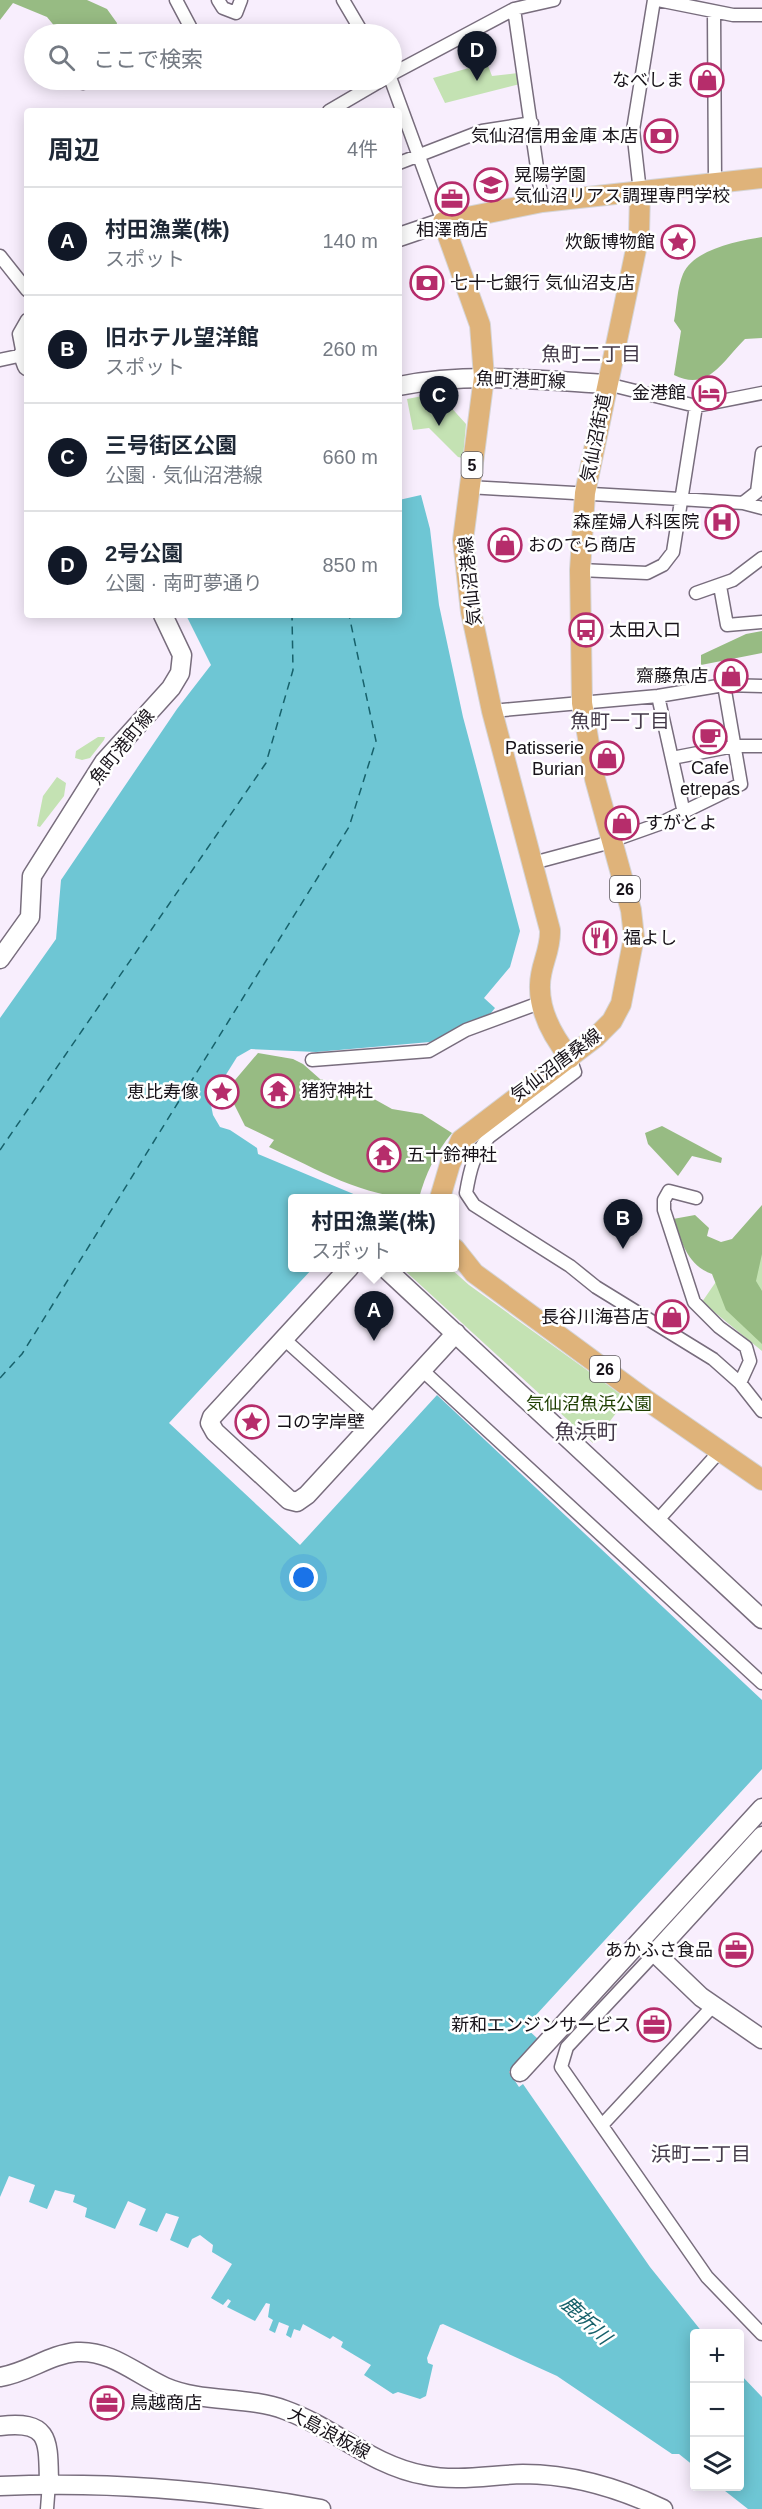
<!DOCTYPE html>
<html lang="ja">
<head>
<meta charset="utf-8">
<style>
	body { margin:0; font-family:Helvetica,"Noto Sans JP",sans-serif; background:#f6f6f7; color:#1f2937 }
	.controls { position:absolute; right:18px; bottom:18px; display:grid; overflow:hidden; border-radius:6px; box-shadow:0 3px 15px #0003 }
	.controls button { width:54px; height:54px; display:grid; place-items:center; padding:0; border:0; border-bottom:2px solid #e0e1e3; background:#fff; color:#1f2937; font:30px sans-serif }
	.you { position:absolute; left:304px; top:1578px; width:21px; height:21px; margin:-15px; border:4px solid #fff; border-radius:50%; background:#1a73e8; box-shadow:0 0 0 9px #1a73e833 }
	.badge { display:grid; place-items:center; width:39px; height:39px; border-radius:50%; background:#111827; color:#fff; font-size:20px; font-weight:700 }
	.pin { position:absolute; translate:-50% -50px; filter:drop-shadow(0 2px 3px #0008) }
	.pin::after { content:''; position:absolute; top:32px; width:21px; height:18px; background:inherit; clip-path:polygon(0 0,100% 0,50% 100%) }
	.popup { position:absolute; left:288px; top:1194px; width:171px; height:78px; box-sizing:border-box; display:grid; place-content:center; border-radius:6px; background:#fff; filter:drop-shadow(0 2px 4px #0005); font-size:20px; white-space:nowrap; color:#747a83 }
	.popup b { font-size:22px; color:#1f2937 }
	.popup::after { content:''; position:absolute; left:50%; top:100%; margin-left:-12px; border:12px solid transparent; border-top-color:#fff }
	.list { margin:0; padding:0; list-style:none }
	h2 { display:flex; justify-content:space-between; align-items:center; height:78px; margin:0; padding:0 24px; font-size:26px }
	h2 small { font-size:20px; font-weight:400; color:#747a83 }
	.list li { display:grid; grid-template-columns:39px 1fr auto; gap:18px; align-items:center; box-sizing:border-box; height:108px; padding:0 24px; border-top:2px solid #e0e1e3 }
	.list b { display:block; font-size:22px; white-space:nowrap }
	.list p { margin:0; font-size:20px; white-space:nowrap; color:#747a83 }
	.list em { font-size:20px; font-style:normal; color:#747a83 }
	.icon { flex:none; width:33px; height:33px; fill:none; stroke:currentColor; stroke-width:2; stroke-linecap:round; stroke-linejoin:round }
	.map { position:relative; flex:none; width:762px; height:2509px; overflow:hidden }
	.search { position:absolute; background:#fff; box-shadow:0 3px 15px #0003; left:24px; top:24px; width:378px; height:66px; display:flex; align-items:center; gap:15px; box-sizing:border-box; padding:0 21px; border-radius:33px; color:#747a83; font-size:22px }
	.panel { position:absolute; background:#fff; box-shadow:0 3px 15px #0003; left:24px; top:108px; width:378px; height:510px; border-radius:6px }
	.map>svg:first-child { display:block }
	.green { fill:#c4e2b3 }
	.forest { fill:#97bb83 }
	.water { fill:#6ec6d4 }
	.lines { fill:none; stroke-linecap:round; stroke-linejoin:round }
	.ferry { stroke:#17616b; stroke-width:1.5; stroke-dasharray:8 6; stroke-linecap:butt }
	.street-casing { stroke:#786d7d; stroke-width:15 }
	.secondary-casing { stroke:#786d7d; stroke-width:21 }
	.primary-casing { stroke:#d5d4d6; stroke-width:22 }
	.street { stroke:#fff; stroke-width:12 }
	.secondary { stroke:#fff; stroke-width:18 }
	.primary { stroke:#dfb37a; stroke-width:20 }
	.labels { text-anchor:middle; stroke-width:5; stroke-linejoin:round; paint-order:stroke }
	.shield { fill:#fff; stroke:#5d595e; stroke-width:1.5 }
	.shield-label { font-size:16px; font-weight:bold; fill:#171219 }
	.poi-label { font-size:18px; fill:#171219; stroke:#fff; text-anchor:end }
	.street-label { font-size:18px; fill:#171219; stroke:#fff }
	.park-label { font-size:18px; fill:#1e3e01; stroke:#fff }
	.neighbourhood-label { font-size:20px; fill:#443a49; stroke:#fff }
	.water-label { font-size:20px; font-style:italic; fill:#17616b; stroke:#fff }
	.quarter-label { font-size:21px; fill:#443a49; stroke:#fff }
</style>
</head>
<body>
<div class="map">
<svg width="762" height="2509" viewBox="0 0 762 2509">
	<rect width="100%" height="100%" fill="#f8eefd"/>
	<path class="green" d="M487,63L492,76L518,73L520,84L445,103L433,78Z
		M438,393L466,424L463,458L458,457L429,428L413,430L407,399Z
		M98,737H105L104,740L90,758L82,760L75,758L76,751Z
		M57,777L66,783L64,796L40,827L37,826L43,796Z
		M762,1222V1351L702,1302L742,1244Z
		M402,1268H450L469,1285L627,1399L593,1443Z"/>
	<path class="forest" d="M0,0H87L107,9L117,23L114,34H61L47,17L13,3L0,20Z
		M762,237V338L745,339C722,362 708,392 674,375L681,331L674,321C677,306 677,288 683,274C694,249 738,241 762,237Z
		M762,631V653L701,665V655L746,634Z
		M258,1053L293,1059L303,1064L320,1079L358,1090L392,1109L422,1114L452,1133C436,1152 425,1175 419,1198C366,1199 317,1169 269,1147L274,1140L245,1126L226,1088L227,1083L235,1080Z
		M662,1126L722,1158L721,1163L692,1156L678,1176L648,1144L645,1133Z
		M762,1205V1254L756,1281L762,1291V1344L726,1310L712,1274C687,1265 682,1242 673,1219L695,1215L709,1228L707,1236L721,1242L732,1239Z"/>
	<path class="water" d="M421,495L430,529L439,605L463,717L520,931L510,967L484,998L495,1008L491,1013L430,1042L316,1052L251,1049L237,1057L217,1089L211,1105L213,1115L220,1127L230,1130L257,1148L258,1154L363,1198H293V1268H313L169,1423L300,1545L437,1395L762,1700V1769L525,2027L538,2039L509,2072L519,2087L523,2084L650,2267L703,2333L694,2334V2466L679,2454H672L557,2376L443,2324L440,2325L427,2358L428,2363L433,2365L426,2396L420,2399L398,2392L393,2394L364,2375L371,2365L341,2347L343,2342L333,2336L330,2339L303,2324L300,2331L294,2329L291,2338L286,2335L289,2326L279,2322L275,2333L269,2330L273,2320L268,2317L270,2304L266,2303L255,2321L227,2307L231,2301L228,2299L223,2305L211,2298L232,2264L212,2252L213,2245L200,2235L192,2239L188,2248L170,2240L179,2217L166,2213L157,2232L139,2225L146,2209L128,2201L115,2229L85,2217L87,2208L73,2202L75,2195L55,2190L47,2209L29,2202L35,2185L9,2176L0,2197V1018L56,939L61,880L177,709L211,665L186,615H399V500Z
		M740,2374L762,2397V2509H748L720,2487L740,2486Z"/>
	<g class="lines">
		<path class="ferry" d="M0,1150L266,763L293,670L292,615
			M0,1378L22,1354L349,827L376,741L349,615"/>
		<defs>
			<path id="street" d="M176,0L194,34
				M218,0L223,8L236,13L241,0
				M343,0L363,34
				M658,0L733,15H762
				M514,9L542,202
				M714,12L715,181
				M392,74L514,9L554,0
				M80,80L83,83L98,80
				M391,80L443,222
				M329,111L382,80
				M399,163L482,131L532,123
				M640,192L633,130L654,0
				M0,256L27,290
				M0,360L23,355L19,334L27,320
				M607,384L696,406L762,393
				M468,487L680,499L743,503L762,508
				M743,503L757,492L762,453
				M580,570L647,573L663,565L673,552L696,406
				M720,586L727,625L762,622
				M696,593L733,580L762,558
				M658,696L684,813
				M492,711L658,696L724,685L762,686
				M672,758L734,746H762
				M533,863L600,845L659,824L741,784L724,685
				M570,1058L575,1072L489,1137C473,1155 470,1170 466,1193L474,1205L570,1266L596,1287L713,1359L740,1383L762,1411
				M312,1060L429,1051L466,1030L542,1002
				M696,1198L669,1191L664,1200V1210L694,1302L719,1327L746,1347L750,1361L740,1383
				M284,1339L375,1421
				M422,1370L762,1683
				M657,1521L720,1451
				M655,1953L567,2047L561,2067L707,2277L762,2334
				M603,2124L713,2006
				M47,2509L49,2483"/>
			<path id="secondary" d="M399,237L443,222
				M27,354L23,355L27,366
				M399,386C468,372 538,380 607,384
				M0,959L30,917L32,876L104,762L171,688L180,673L182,655L163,615
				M349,1268L212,1417L210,1423L215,1432L289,1500L297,1502L307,1495L456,1333
				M385,1268L762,1619
				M762,1836L655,1953L701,1997L762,2039
				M520,2072L762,1808
				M0,2377C27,2373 50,2354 77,2352C111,2350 136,2374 165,2387C202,2403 247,2396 285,2410C333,2427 372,2466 424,2475C457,2482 490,2475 523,2474C573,2474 619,2488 663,2509
				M0,2426C51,2420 48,2441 49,2483
				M0,2486C108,2481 215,2490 321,2509"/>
			<path id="primary" d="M570,1058C554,1038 539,1012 540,985C540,965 551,951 550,930L492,711L471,612L463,540L484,377L480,325L443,222L542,202L762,178
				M440,1198L450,1164L461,1140L596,1037L612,1021L621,1004L634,937L631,910L595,779L582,703L580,570L585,493L639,235L640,192
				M455,1249L474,1273L645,1399L762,1480"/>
		</defs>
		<use href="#street" class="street-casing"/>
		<use href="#secondary" class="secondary-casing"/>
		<use href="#primary" class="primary-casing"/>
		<use href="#street" class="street"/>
		<use href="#secondary" class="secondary"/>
		<use href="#primary" class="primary"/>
	</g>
	<defs>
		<symbol id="shop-ring" viewBox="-11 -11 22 22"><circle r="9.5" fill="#fff" stroke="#b62d6b" stroke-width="1.5"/><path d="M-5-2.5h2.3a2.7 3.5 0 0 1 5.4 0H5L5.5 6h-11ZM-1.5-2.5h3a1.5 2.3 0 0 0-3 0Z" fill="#b62d6b"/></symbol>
		<symbol id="bank-ring" viewBox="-11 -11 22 22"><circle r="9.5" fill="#fff" stroke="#b62d6b" stroke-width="1.5"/><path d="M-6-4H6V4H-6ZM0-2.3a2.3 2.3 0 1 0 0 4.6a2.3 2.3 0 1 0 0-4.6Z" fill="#b62d6b"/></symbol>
		<symbol id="school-ring" viewBox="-11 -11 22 22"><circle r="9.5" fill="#fff" stroke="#b62d6b" stroke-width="1.5"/><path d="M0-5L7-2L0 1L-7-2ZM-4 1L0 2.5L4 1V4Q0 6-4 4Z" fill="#b62d6b"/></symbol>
		<symbol id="office-ring" viewBox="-11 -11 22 22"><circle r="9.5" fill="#fff" stroke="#b62d6b" stroke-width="1.5"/><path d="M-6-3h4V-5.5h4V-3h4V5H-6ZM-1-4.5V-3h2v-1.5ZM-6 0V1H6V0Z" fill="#b62d6b"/></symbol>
		<symbol id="sight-ring" viewBox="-11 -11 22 22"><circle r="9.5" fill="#fff" stroke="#b62d6b" stroke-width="1.5"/><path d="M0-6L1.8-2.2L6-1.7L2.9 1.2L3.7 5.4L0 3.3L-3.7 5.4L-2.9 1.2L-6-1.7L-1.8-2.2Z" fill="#b62d6b"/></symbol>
		<symbol id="hotel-ring" viewBox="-11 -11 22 22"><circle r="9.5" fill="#fff" stroke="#b62d6b" stroke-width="1.5"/><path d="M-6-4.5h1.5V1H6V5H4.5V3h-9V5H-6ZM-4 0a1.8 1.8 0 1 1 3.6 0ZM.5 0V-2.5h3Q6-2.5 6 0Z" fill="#b62d6b"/></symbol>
		<symbol id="hospital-ring" viewBox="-11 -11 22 22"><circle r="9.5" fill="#fff" stroke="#b62d6b" stroke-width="1.5"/><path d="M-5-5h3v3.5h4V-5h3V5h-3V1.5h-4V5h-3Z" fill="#b62d6b"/></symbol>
		<symbol id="bus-ring" viewBox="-11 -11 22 22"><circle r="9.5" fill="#fff" stroke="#b62d6b" stroke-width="1.5"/><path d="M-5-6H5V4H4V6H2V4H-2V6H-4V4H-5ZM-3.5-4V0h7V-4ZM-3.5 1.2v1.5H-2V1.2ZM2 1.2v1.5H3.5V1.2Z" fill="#b62d6b"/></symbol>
		<symbol id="cafe-ring" viewBox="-11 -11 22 22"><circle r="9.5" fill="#fff" stroke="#b62d6b" stroke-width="1.5"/><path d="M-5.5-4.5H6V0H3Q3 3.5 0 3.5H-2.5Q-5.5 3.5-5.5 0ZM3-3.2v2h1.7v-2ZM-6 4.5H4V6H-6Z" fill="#b62d6b"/></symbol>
		<symbol id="restaurant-ring" viewBox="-11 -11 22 22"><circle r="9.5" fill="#fff" stroke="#b62d6b" stroke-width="1.5"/><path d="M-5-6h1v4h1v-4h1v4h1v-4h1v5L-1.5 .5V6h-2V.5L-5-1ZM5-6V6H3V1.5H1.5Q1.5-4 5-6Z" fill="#b62d6b"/></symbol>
		<symbol id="temple-ring" viewBox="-11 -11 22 22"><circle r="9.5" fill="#fff" stroke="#b62d6b" stroke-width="1.5"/><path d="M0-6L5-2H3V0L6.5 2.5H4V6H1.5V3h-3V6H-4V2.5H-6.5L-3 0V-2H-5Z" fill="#b62d6b"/></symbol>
	</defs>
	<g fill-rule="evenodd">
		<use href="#shop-ring" x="688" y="61" width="38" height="38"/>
		<use href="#bank-ring" x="642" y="117" width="38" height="38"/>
		<use href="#school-ring" x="472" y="166" width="38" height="38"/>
		<use href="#office-ring" x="433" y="180" width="38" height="38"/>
		<use href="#sight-ring" x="659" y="223" width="38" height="38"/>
		<use href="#bank-ring" x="408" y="264" width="38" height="38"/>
		<use href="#hotel-ring" x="690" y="374" width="38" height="38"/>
		<use href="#hospital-ring" x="703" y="503" width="38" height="38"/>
		<use href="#shop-ring" x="486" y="526" width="38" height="38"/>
		<use href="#bus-ring" x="567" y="611" width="38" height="38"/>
		<use href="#shop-ring" x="712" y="657" width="38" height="38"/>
		<use href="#cafe-ring" x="691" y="718" width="38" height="38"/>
		<use href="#shop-ring" x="588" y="739" width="38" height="38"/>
		<use href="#shop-ring" x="603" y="804" width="38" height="38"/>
		<use href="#restaurant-ring" x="581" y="919" width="38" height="38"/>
		<use href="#temple-ring" x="259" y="1072" width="38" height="38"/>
		<use href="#sight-ring" x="203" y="1073" width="38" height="38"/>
		<use href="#temple-ring" x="365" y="1136" width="38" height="38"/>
		<use href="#shop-ring" x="653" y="1298" width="38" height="38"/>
		<use href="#sight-ring" x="233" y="1403" width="38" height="38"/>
		<use href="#office-ring" x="717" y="1931" width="38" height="38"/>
		<use href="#office-ring" x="635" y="2006" width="38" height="38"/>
		<use href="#office-ring" x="88" y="2384" width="38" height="38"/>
	</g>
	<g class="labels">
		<g class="shield">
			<rect x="461.5" y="452" width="21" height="26" rx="4.5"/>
			<rect x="610" y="876" width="30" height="26" rx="4.5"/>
			<rect x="590" y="1356" width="30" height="26" rx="4.5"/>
		</g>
		<g class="shield-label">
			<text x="472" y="471">5</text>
			<text x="625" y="895">26</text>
			<text x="605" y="1375">26</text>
		</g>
		<g class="poi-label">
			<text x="684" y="86">なべしま</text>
			<text x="638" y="142">気仙沼信用金庫 本店</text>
			<text x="514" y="181" text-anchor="start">晃陽学園<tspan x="514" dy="21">気仙沼リアス調理専門学校</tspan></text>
			<text x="452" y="236" text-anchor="middle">相澤商店</text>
			<text x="655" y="248">炊飯博物館</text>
			<text x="450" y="289" text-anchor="start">七十七銀行 気仙沼支店</text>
			<text x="686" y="399">金港館</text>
			<text x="699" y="528">森産婦人科医院</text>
			<text x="528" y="551" text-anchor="start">おのでら商店</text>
			<text x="609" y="636" text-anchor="start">太田入口</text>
			<text x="708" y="682">齋藤魚店</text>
			<text x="584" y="754">Patisserie<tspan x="584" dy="21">Burian</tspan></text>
			<text x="710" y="774" text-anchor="middle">Cafe<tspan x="710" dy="21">etrepas</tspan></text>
			<text x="645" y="829" text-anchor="start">すがとよ</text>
			<text x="623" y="944" text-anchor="start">福よし</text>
			<text x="301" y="1097" text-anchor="start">猪狩神社</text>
			<text x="199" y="1098">恵比寿像</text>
			<text x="407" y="1161" text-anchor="start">五十鈴神社</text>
			<text x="649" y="1323">長谷川海苔店</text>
			<text x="275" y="1428" text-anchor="start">コの字岸壁</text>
			<text x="713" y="1956">あかふさ食品</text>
			<text x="631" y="2031">新和エンジンサービス</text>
			<text x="130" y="2409" text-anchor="start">鳥越商店</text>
		</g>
		<g class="street-label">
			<text transform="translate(521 380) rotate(2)" y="6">魚町港町線</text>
			<text transform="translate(596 438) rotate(-79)" y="6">気仙沼街道</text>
			<text transform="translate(470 581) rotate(-96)" y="6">気仙沼港線</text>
			<text transform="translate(122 747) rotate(-51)" y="6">魚町港町線</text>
			<text transform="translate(556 1065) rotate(-37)" y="6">気仙沼唐桑線</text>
			<text transform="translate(329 2433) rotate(28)" y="6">大島浪板線</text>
		</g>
		<g class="park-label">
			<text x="589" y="1410">気仙沼魚浜公園</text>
		</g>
		<g class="neighbourhood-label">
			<text x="591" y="361">魚町二丁目</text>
			<text x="620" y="728">魚町一丁目</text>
			<text x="701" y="2161">浜町二丁目</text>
		</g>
		<g class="water-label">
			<text transform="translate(586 2320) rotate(43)" y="7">鹿折川</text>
		</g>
		<g class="quarter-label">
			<text x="586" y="1439">魚浜町</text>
		</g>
	</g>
</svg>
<div class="controls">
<button>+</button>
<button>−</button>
<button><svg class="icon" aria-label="layers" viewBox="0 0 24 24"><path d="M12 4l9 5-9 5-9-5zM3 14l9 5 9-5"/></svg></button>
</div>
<div class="you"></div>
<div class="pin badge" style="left:374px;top:1341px">A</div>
<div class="popup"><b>村田漁業(株)</b>スポット</div>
<div class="pin badge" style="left:623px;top:1249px">B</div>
<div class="pin badge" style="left:439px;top:426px">C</div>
<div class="pin badge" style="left:477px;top:81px">D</div>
<div class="search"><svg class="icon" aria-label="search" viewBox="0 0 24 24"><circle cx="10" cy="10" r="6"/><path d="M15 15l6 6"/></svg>ここで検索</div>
<section class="panel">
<h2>周辺<small>4件</small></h2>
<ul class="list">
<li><span class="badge">A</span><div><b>村田漁業(株)</b><p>スポット</p></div><em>140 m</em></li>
<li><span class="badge">B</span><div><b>旧ホテル望洋館</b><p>スポット</p></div><em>260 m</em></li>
<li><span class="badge">C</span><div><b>三号街区公園</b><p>公園 · 気仙沼港線</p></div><em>660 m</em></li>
<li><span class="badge">D</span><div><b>2号公園</b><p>公園 · 南町夢通り</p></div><em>850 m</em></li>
</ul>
</section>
</div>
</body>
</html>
